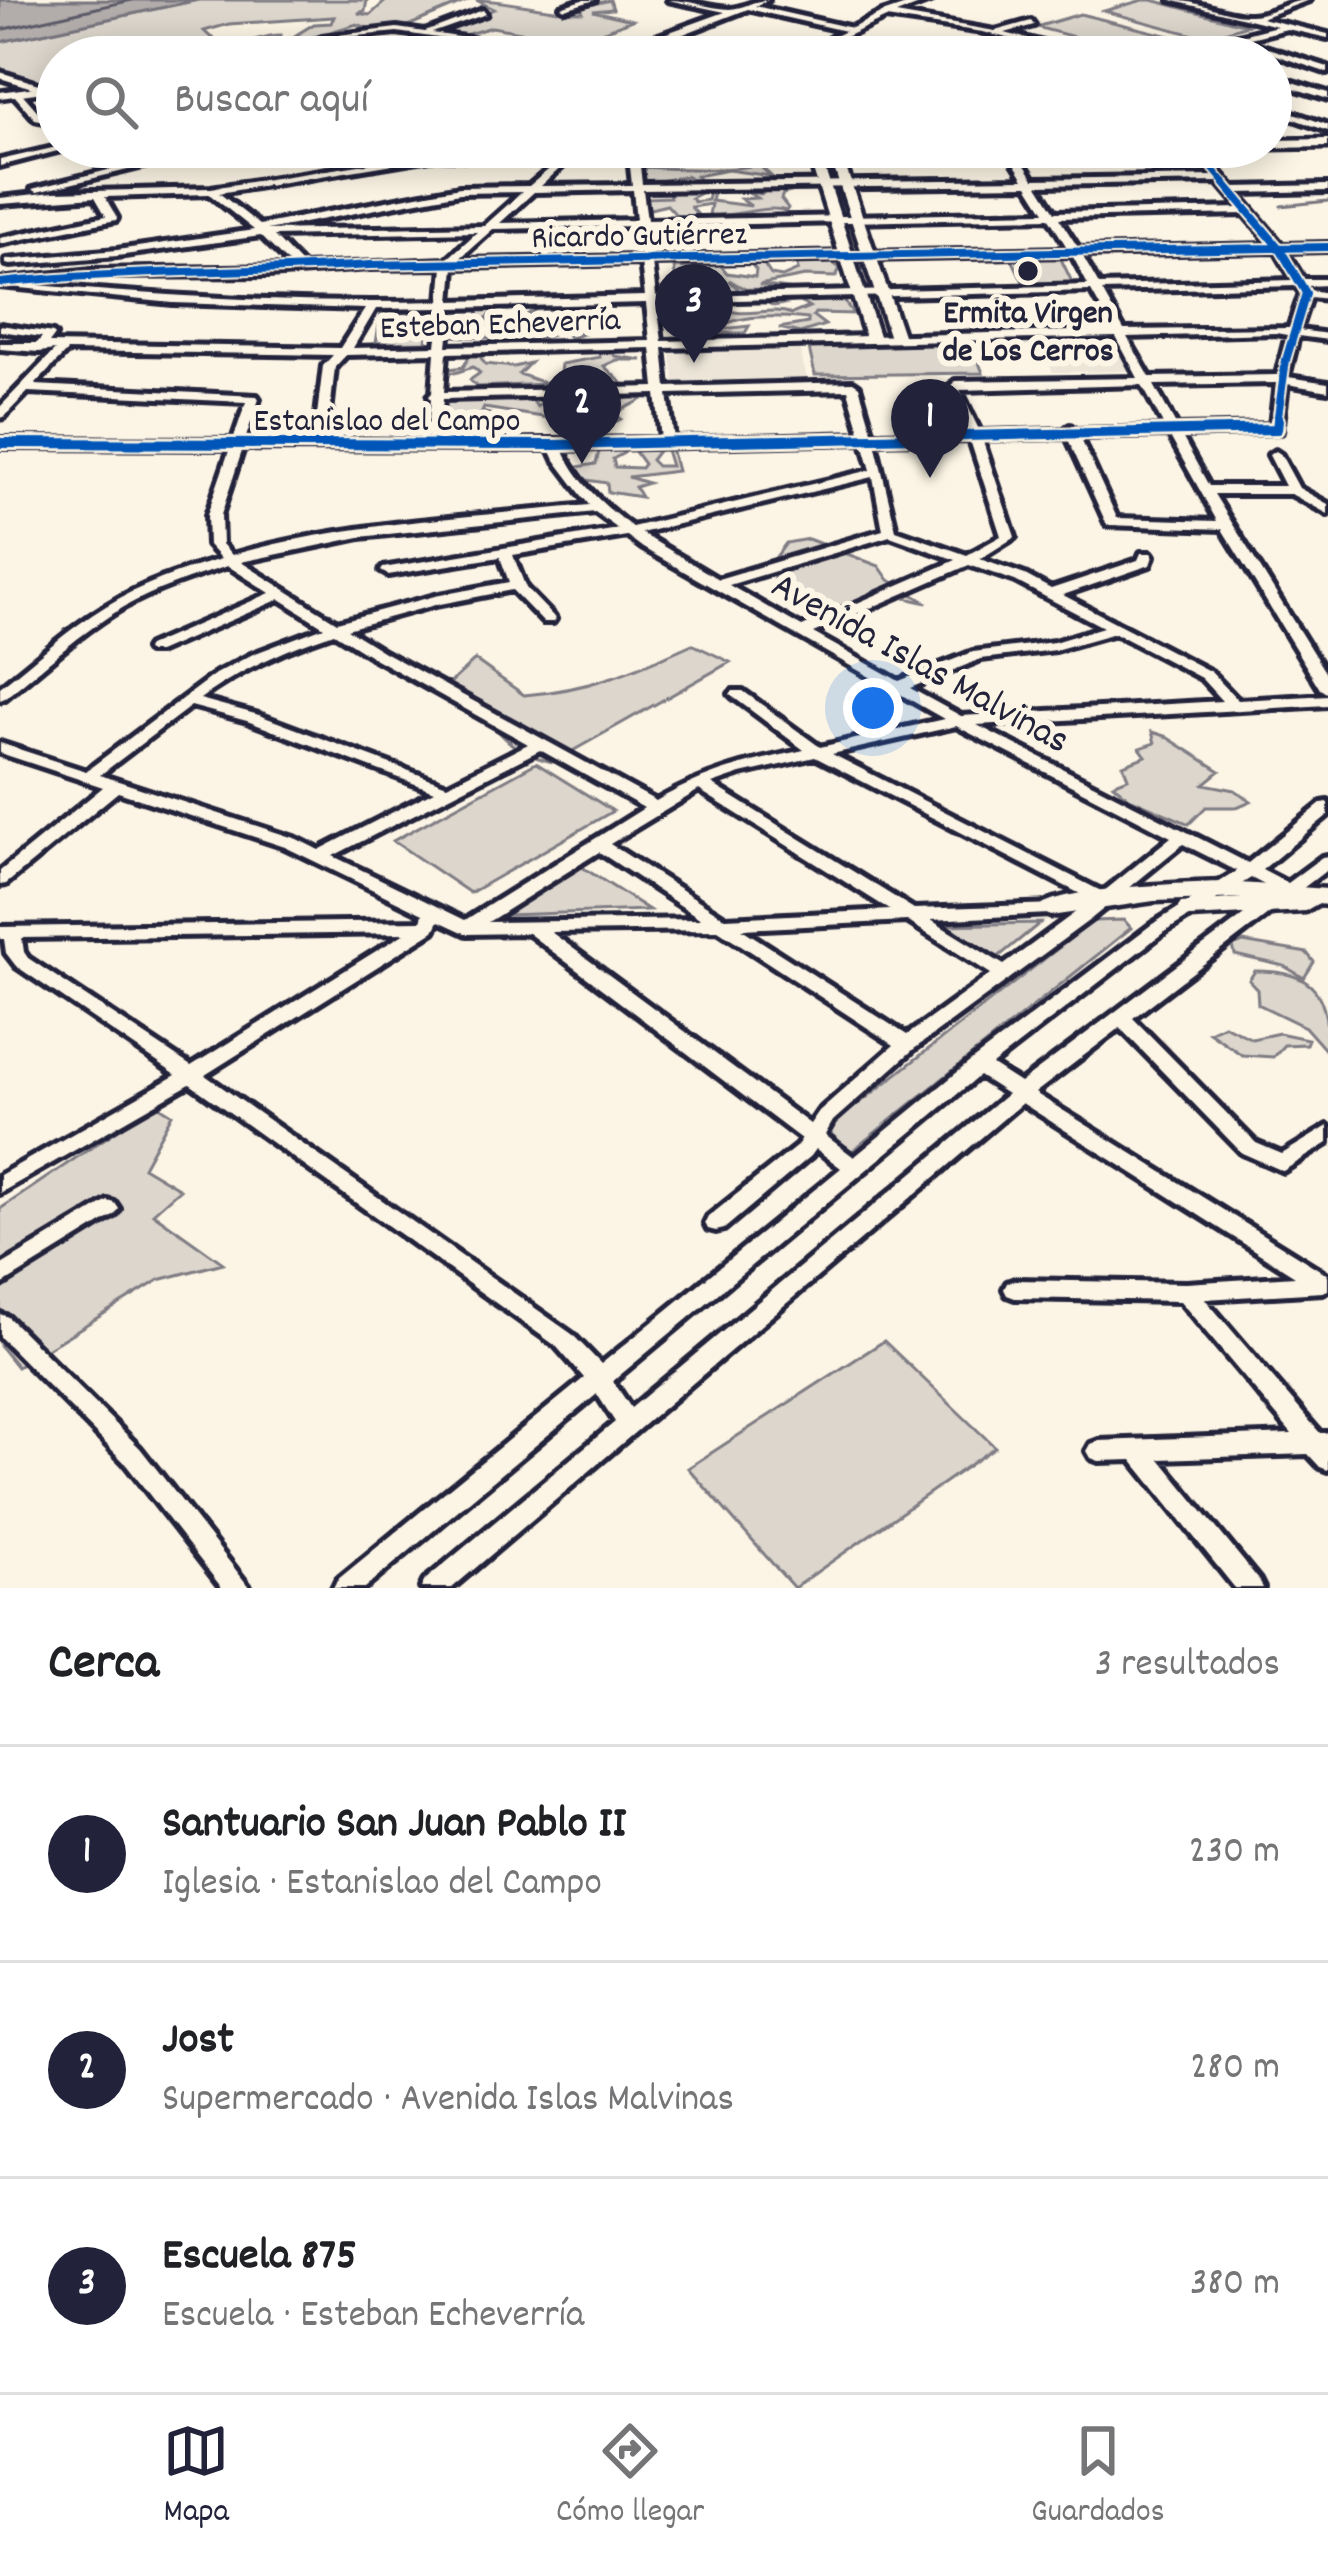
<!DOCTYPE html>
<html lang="es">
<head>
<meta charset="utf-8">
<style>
	body { margin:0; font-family:Dekko,sans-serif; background:#f2f2f2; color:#202124 }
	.you { position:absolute; left:873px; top:708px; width:42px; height:42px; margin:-30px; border:9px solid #fff; border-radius:50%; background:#1a73e8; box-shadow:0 0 0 18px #1a73e833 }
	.badge { display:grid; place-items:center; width:78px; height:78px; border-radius:50%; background:#22223b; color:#fff; font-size:39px; font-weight:700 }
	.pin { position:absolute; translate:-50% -99px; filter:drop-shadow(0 3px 6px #0008) }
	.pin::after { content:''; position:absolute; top:63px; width:42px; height:36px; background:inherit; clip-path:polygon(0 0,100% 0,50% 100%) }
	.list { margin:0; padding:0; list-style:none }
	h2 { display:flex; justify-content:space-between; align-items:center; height:156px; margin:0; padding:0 48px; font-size:51px }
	h2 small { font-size:39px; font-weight:400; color:#757577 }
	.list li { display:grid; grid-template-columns:78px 1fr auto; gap:36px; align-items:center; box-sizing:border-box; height:216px; padding:0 48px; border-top:3px solid #e0e0e0 }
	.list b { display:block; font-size:45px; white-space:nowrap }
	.list p { margin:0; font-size:39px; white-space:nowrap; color:#757577 }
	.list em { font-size:39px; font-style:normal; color:#757577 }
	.icon { flex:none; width:66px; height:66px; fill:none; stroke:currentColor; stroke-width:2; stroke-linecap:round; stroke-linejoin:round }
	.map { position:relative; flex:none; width:1328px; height:1588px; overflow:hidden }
	.search { position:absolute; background:#fff; box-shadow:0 6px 30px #0003; left:36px; right:36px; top:36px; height:132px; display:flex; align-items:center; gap:30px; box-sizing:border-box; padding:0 42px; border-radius:66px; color:#757577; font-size:45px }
	.sheet { height:804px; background:#fff }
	nav { display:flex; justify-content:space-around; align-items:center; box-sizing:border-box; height:168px; border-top:3px solid #e0e0e0; background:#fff; font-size:33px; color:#757577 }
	nav a { display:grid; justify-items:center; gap:6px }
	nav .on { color:#22223b }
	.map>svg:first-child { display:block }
	.built { fill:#ece5d8 }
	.green { fill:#dcd6cc; stroke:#7f7c84; stroke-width:3 }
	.water { fill:#b2adab; stroke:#78757e; stroke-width:3 }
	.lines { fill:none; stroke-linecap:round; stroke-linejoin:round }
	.shore { stroke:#5c5a68; stroke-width:3 }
	.stream { stroke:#78757e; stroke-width:3 }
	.minor-casing { stroke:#22223b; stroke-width:10 }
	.tertiary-casing { stroke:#22223b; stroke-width:9 }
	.secondary-casing { stroke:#22223b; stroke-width:9 }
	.minor { fill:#fcf5e5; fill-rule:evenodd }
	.tertiary { fill:#fcf5e5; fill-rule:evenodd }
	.secondary { fill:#fcf5e5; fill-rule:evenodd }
	.cycleway-far2-casing { stroke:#fcf5e5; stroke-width:10 }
	.cycleway-far1-casing { stroke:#fcf5e5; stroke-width:12 }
	.cycleway-casing { stroke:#fcf5e5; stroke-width:16 }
	.cycleway-far2 { stroke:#0057b8; stroke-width:6 }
	.cycleway-far1 { stroke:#0057b8; stroke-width:8 }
	.cycleway { stroke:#0057b8; stroke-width:10 }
	.poi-dot { fill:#22223b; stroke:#fcf5e5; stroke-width:4.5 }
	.labels { text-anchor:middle; stroke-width:12; stroke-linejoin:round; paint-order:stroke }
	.far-street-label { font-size:33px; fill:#22223b; stroke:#fcf5e5 }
	.far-poi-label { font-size:33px; font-weight:bold; fill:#22223b; stroke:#fcf5e5 }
	.street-label { font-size:39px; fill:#22223b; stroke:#fcf5e5 }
</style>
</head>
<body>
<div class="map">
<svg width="1328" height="1588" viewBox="0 0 1328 1588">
	<rect width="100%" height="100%" fill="#fcf5e5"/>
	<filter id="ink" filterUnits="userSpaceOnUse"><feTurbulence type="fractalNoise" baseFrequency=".00833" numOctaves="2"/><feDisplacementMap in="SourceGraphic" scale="24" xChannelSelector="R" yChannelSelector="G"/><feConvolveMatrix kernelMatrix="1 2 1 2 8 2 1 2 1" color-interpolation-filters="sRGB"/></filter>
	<g filter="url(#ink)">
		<path class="built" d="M1112,337L1131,371L1053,372L1036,338Z
			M798,344L808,382L675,385L670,346Z"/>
		<path class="green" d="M198,0H367L365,11L358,13L370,15L387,0H469L403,28L371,29L357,24L306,39L296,35L314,24L331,23L334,17L229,24L204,31C230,59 251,35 281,35V40L322,50V57H146L140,53L57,57V80L35,82L0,70V42Z
			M476,0C513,0 547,13 583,12L581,7L610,0L613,9L593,11L632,20L577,42L492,27L461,36L442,33L494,9Z
			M1143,0H1152L1247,25L1205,38L1104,11Z
			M1080,14L1182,39L1139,54L1036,27Z
			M770,158L777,164L763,169L771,176L728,170L696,176L700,180L753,183L683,184L690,178L686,176L649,183L639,177L643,172L638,167C665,168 754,175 770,158Z
			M772,187L802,189L783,194L781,199L788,208L786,211C766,204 729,219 709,215L711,204L691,207L699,216H677L667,205L642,211L637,194L650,190L645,198L670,197L669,188L698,189L702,192L691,198L694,202L707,200L709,192L731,190L713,193L711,201L751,206L741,199L757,198L745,191L761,194Z
			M1053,256L1061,259L1073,284L1025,286L1011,257Z
			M747,259L761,260L771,275L782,277L798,270L796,260L827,259L840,268L836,277L805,276L759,285L795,290L745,289L729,280L739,290C710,297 687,287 659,289L676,283L674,267L697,269L702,262L717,261L727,273L755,277L756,270Z
			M841,296L853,314L815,313L813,316L825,325L800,333L779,328L808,323V319C779,316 739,313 714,330L749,326L745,333H693L719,324L709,320L692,325L701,316L680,314L691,306L689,303L674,305L665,316L657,315L656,305L693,301L702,307L713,300H738L718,306C742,321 767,305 792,314L809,307L797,301L774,306L764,301Z
			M516,305H559L552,312L553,322L583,334L570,338L564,332L535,324L529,330L548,336L540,338L494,324L487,327L490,334L512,339L446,336L447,321L456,320L450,331L480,327L478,309L500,308L485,319L525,324L533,320L528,314L536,309Z
			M381,313H430L426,342L376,343Z
			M971,342L983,373L815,375L808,344Z
			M606,346L615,356L642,360H617L604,366L623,384L587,382L577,387L559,381L561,364L600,357L597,347Z
			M478,353L485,364L514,367L530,363L519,374L547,384L477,387L470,380L480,373L473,367L455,373L443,370L463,367L470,355Z
			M529,395L537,407L548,396L584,395L616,404L631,395L641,400L616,413L621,419C606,428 605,417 592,413L549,418L484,408L482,412L497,416L491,429L463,421L447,425L453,434H490L487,439L439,438L437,398Z
			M623,448L624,453L613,459L615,467L641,468L644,464L633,449L658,451L651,460L657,466H671L666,450L671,448L677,471L628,477L648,483L635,487L641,497L608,492L607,483L580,479L571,468L596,464L599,451Z
			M808,539L879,566L889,580L927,603L875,591C841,609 815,622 780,598L770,565L786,543Z
			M692,644L730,662L553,762C494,751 496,710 446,687L475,660L524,695C589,690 633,671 692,644Z
			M1152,732L1165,736L1220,771L1204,784L1235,790L1251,801L1237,807H1206L1189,824L1129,798L1113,784L1128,778L1123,765L1146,756L1140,748L1155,743Z
			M536,763L613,811L470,893L393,841Z
			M582,867L649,910L506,915Z
			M1124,920L1131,928L851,1152L826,1129L1093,921Z
			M1040,923L996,959L939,925Z
			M1243,942L1307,953L1314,962L1304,978L1284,966L1235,955L1233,946Z
			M1255,971C1318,970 1328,997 1328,1053L1305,1027L1258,1004L1257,989L1249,980Z
			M1224,1025L1252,1039L1279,1033L1308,1039L1306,1044L1284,1045L1273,1057L1242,1055L1209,1032Z
			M156,1104L172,1114L143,1167L180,1189L153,1213L223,1263L159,1280L17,1367L0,1346V1209Z
			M884,1341L995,1447L794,1588L688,1468Z"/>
		<path class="water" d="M0,0H198L0,42Z"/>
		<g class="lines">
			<path class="shore" d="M0,30L132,0"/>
			<path class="stream" d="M1281,206L1328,201"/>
			<defs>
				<path id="minor" d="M582,0H595L565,9L561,7Z
					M668,0C689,0 709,8 729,9C743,9 753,0 768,0L755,6L852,28L882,13L921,0H932L896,14L995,31L1031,21L1034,25L1005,33L1098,57C1077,57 1059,47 1038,46C1016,45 985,57 959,57L1027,43L983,32L886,18L824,47L821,43L845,31L748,9L658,44L726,57C701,57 677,47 652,48C639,48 627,57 612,57L642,42L725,12Z
					M1170,0C1198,0 1227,16 1250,15C1270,15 1288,0 1309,0L1261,18L1328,34V38L1287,29L1242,40L1328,67V73L1234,41L1168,57H1153L1277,26Z
					M483,10L486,14L432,33L588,57H567L397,32L326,39L322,37L397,28L425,32Z
					M922,52L934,57L919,56Z
					M0,72L48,87L49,89L45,92L0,78Z
					M1271,75L1328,93V99L1271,81Z
					M14,91H20L41,115L57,118V124L35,119L14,95Z
					M1271,105L1328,125V131L1271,111Z
					M57,147H73L0,166V160Z
					M108,147C124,147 141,160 154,159C177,158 198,147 222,147L37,192L32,189L140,162Z
					M1007,147H1013L1034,179L1214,176L1189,147H1199L1233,187L1328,185V191L1238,193L1282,245L1328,244V250L1286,251L1303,279H1328V285L1307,286L1310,290L1328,293V299L1310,297L1299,330L1328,334V340L1298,336L1288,377L1328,383V391L1287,384L1281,432L1181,435L1209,486H1285L1269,455L1275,451L1281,455L1299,488L1328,504V514L1291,494H1214L1328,677V694L1320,689L1222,529L1107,525L1067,437L982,439L1015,537L980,559L1025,575L1051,589L1138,560L1141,553H1151L1153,556L1150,565L1063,595L1211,672L1238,700L1328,695V705L977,725L1248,863L1322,803L1328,802V815L1262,870L1287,883L1322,857L1328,856V869L1133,1018L1256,1143L1282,1154L1328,1126V1143L1283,1171L1242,1153L1120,1028L1035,1093L1328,1275V1290L1323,1292L1205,1299L1320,1433H1328V1470L1320,1467L1308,1454L1160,1459L1259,1580L1263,1588H1235L1132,1460L1099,1461L1091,1458L1087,1451L1091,1444L1099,1441L1292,1434L1180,1301L1015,1298L1007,1295L1004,1289L1007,1283L1015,1280L1186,1283L1295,1276L1022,1103L452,1588H421L425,1580L615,1422L597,1394L365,1588H333L337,1580L584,1378L556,1346L190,1084L0,1193V1175L176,1075L16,966L6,953L4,939H0V927L421,921L423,914L285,847L118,792L6,884L0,885V871L103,787L0,753V743L86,771L215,674L253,654L324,627L280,599L158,652H148L146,649L148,646L270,593L228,566C192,577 156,589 124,607C81,632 44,667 5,698L0,700V687C35,660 68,629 106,606C141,584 181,571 221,559L208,545L207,515L230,448L0,447V439L233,440L246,402L28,392L4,417L0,418V407L55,350L39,352L0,349V343H37L42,337L0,331V325L53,333L55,335L49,343L340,348L365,309L173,303L0,286V280L92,270L292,267L261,236L117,256L10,265L6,264V260L117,250L254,230L209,194L105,197L117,218L116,220L0,244V238L106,216L95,197L0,204V198L54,192L211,188L437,153L442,156L219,193L260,225L460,187L529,186L566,155L569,156V160L541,186L632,185L629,157L634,154L639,157L642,184L1024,179L1005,149ZM1218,182L1240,208L1055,212L1038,185ZM1028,185L1045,212L647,220L643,190ZM633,190L636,220L500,223L534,192ZM522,192L484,226L267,230L460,193ZM1245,214L1271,245L1079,249L1059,218ZM1049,218L1068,249L651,257L647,226ZM637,226L641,257L458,260L493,229ZM477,232L446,260L303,266L274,236ZM1276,251L1293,280L1099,285L1082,255ZM1072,255L1088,285L656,296L652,263ZM641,263L645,296L451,301L454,267ZM443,267L440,301C301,305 162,296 24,284L92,276L268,275L370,268ZM1296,286L1301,293L1289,328L1124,330L1102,291ZM1091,291L1113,330L662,341L657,302ZM646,303L650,341L447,346L451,308ZM440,308L436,346L353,348L376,309ZM1276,333L1287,335L1277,375L1150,377L1127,337ZM1116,337L1138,378L955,381L948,389L967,432L873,434L859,386L853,382L667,387L663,348ZM651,348L655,387L444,392L447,353ZM67,351L333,355L323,366L314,440H245L259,399L257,396L35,385ZM435,353L432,393L429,396L431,399L427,441L327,440L335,367L346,355ZM1276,383L1271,425L1177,427L1154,385ZM1142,385L1165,428L1076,430L1070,426L1064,430L980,432L960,390ZM848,390L861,434L674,439L668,394ZM656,394L661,439L440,441L443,399ZM1169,435L1217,521L1117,518L1080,437ZM970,440L1001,536L967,555L896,530L875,442ZM863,442L871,470L632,527C605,507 576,481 563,449ZM243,448L550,449L555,460L589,505C470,517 348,522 232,555L222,544L221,515ZM873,477L883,530L718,579L641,533ZM595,512L618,529L383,568L381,571L388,575L500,557L509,582L435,596L337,622L241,562L360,537ZM627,536L643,548L944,719L820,747L743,691H733L730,694L733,697L804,750C746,763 709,771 656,801L384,652L347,629L435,605L512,590L543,622H553L555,619L553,616L526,588L513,555ZM890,536L956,560L802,627L729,585ZM969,565L1015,581L1103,627L1054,642L973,652L899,681L813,633ZM334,633L374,658L528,744L447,785L259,715L200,699C241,669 286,649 334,633ZM1115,633L1201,678L1222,701L961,716L910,688L981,659L1055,650ZM191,706L247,721L434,791L319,850L297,839L100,775ZM956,726L1171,837L1103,892L832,754ZM540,750L644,808L465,920L333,856ZM815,757L1092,900L1004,965L931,920L1050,914L1056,912L1059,908L1056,904L914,909L712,784L741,774ZM699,790L890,910L726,918L610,844ZM1183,844L1237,871L1151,925L971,1061L854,1157L825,1135L833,1121L914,1049L1091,919ZM599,852L701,919L488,922ZM1251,878L1276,891L1020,1083L992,1065L1163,933ZM439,921L467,934L528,933L801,1139L797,1146L708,1217L705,1223L708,1229L716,1231L724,1229L811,1156L816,1149L841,1168L601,1364L572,1334L205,1075L434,931ZM907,921L991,974L907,1035L742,929ZM718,930L894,1045L819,1111L810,1124L551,932ZM405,933L191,1066L28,958L24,952L22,938ZM979,1076L1007,1094L631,1408L613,1381Z
					M108,1201L115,1203L119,1209L115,1215L0,1286V1266Z
					M0,1314L8,1317L140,1448L250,1588H222L124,1462L0,1337Z"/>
				<path id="tertiary" d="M57,84V90L0,98V92Z
					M1328,139V147L1271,148L1269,147L1271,140Z
					M349,147L566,154L1135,147L1129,151L842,156L904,338L897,342L890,338L830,156L821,157L880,339L873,343L866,339L809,157C657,160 506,167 355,151Z"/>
				<path id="secondary" d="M1224,882L1328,889V905L1317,904L1305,911L1190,917L1181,915L1177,909L1181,903L1242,898L1154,901L1050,916L1037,908C1058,887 1189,883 1224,882Z"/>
			</defs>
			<use href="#minor" class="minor-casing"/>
			<use href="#tertiary" class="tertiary-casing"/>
			<use href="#secondary" class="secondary-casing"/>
			<use href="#minor" class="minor"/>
			<use href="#tertiary" class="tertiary"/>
			<use href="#secondary" class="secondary"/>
			<defs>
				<path id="cycleway-far2" d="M1194,147L1228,187"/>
				<path id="cycleway-far1" d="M1225,184L1280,249L1306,293L1286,360L1277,423
					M0,283C123,270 246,273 370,265L1328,247"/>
				<path id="cycleway" d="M0,443L555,445L1277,429L1278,420"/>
			</defs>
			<use href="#cycleway-far2" class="cycleway-far2-casing"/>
			<use href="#cycleway-far1" class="cycleway-far1-casing"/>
			<use href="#cycleway" class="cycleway-casing"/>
			<use href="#cycleway-far2" class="cycleway-far2"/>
			<use href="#cycleway-far1" class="cycleway-far1"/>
			<use href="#cycleway" class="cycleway"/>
		</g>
	</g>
	<circle class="poi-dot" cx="1028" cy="271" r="12"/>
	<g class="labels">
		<g class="far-street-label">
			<text transform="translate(639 233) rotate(-1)" y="12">Ricardo Gutiérrez</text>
			<text transform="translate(500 321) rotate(-2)" y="12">Esteban Echeverría</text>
			<text x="387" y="430">Estanislao del Campo</text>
		</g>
		<g class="far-poi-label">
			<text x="1028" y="322">Ermita Virgen<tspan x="1028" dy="38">de Los Cerros</tspan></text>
		</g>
		<g class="street-label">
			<text transform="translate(922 660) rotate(29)" y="14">Avenida Islas Malvinas</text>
		</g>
	</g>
</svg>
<div class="you"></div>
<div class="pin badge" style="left:930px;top:478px">1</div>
<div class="pin badge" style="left:582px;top:464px">2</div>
<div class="pin badge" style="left:694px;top:363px">3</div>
<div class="search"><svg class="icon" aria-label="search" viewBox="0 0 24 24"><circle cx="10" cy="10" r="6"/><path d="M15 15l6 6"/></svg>Buscar aquí</div>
</div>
<section class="sheet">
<h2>Cerca<small>3 resultados</small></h2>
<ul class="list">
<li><span class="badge">1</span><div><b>Santuario San Juan Pablo II</b><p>Iglesia · Estanislao del Campo</p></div><em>230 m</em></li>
<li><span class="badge">2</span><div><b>Jost</b><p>Supermercado · Avenida Islas Malvinas</p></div><em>280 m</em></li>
<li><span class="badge">3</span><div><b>Escuela 875</b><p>Escuela · Esteban Echeverría</p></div><em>380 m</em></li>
</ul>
</section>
<nav>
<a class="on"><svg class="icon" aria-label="map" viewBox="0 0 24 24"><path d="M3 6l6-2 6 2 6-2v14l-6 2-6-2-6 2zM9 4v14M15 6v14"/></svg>Mapa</a>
<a><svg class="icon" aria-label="directions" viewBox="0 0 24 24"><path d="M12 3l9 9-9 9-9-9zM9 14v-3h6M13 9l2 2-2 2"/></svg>Cómo llegar</a>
<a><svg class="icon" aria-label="saved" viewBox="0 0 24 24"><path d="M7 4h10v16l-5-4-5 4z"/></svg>Guardados</a>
</nav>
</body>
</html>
